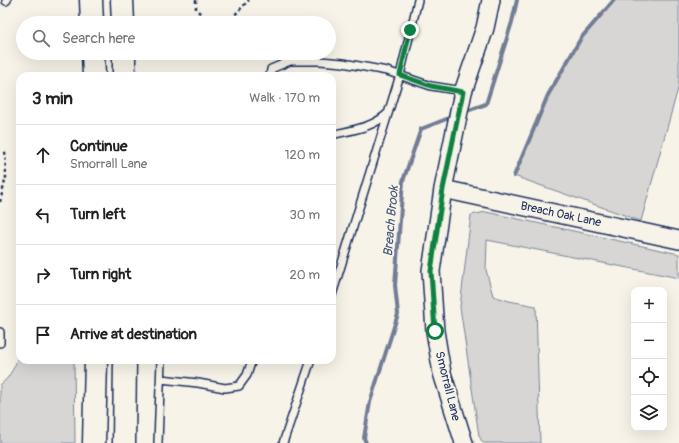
<!DOCTYPE html>
<html lang="en">
<head>
<meta charset="utf-8">
<style>
	body { margin:0; font-family:Pangolin,sans-serif; background:#f2f2f2; color:#222 }
	.controls { position:absolute; right:12px; bottom:12px; display:grid; overflow:hidden; border-radius:8px; box-shadow:0 4px 16px #0002 }
	.controls button { width:36px; height:36px; display:grid; place-items:center; padding:0; border:0; border-bottom:1px solid #e0e0e0; background:#fff; color:#222; font:20px sans-serif }
	.stop { position:absolute; width:12px; height:12px; margin:-9px; border:3px solid #0b8043; border-radius:50%; background:#fff }
	.stop.end { background:#0b8043; border-color:#fff; box-shadow:0 1px 4px #0008 }
	.list { margin:0; padding:0; list-style:none }
	h2 { display:flex; justify-content:space-between; align-items:center; height:52px; margin:0; padding:0 16px; font-size:17px }
	h2 small { font-size:13px; font-weight:400; color:#767676 }
	.list li { display:grid; grid-template-columns:26px 1fr auto; gap:12px; align-items:center; box-sizing:border-box; height:60px; padding:0 16px; border-top:1px solid #e0e0e0 }
	.list b { display:block; font-size:15px; white-space:nowrap }
	.list p { margin:0; font-size:13px; white-space:nowrap; color:#767676 }
	.list em { font-size:13px; font-style:normal; color:#767676 }
	.icon { flex:none; width:22px; height:22px; fill:none; stroke:currentColor; stroke-width:2; stroke-linecap:round; stroke-linejoin:round }
	.map { position:relative; flex:none; width:679px; height:443px; overflow:hidden }
	.search { position:absolute; background:#fff; box-shadow:0 4px 16px #0002; left:16px; top:16px; width:320px; height:44px; display:flex; align-items:center; gap:10px; box-sizing:border-box; padding:0 14px; border-radius:22px; color:#767676; font-size:15px }
	.panel { position:absolute; background:#fff; box-shadow:0 4px 16px #0002; left:16px; top:72px; width:320px; height:292px; border-radius:12px }
	.map>svg:first-child { display:block }
	.green { fill:#d7d6d4; stroke:#798299 }
	.lines { fill:none; stroke-linecap:round; stroke-linejoin:round }
	.stream { stroke:#727c95; stroke-width:4 }
	.service-casing { stroke:#1b2f5e; stroke-width:10 }
	.tertiary-casing { stroke:#1b2f5e; stroke-width:20 }
	.motorway-casing { stroke:#1b2f5e; stroke-width:25 }
	.path { stroke:#1b2f5e; stroke-width:2.5; stroke-dasharray:3 3; stroke-linecap:butt }
	.service { stroke:#f7f3e8; stroke-width:7 }
	.tertiary { stroke:#f7f3e8; stroke-width:17 }
	.motorway { stroke:#f7f3e8; stroke-width:22 }
	.route { stroke:#0b8043; stroke-width:5 }
	.labels { text-anchor:middle; stroke-width:4; stroke-linejoin:round; paint-order:stroke }
	.street-label { font-size:12px; fill:#1b2f5e; stroke:#f7f3e8 }
	.water-label { font-size:13px; font-style:italic; fill:#465679; stroke:#f7f3e8 }
</style>
</head>
<body>
<div class="map">
<svg width="679" height="443" viewBox="0 0 679 443">
	<rect width="100%" height="100%" fill="#f7f3e8"/>
	<filter id="ink" filterUnits="userSpaceOnUse"><feTurbulence type="fractalNoise" baseFrequency=".025" numOctaves="2"/><feDisplacementMap in="SourceGraphic" scale="8" xChannelSelector="R" yChannelSelector="G"/><feConvolveMatrix kernelMatrix="1 2 1 2 8 2 1 2 1" color-interpolation-filters="sRGB"/></filter>
	<g filter="url(#ink)">
		<path class="green" d="M614,0H679V85L641,221L514,176L550,92L581,38Z
			M486,212L679,254V278L487,240L486,270L493,296L509,301L536,306L540,443H483L479,436L460,307L471,215Z
			M20,352V360H74L75,443H0V385C10,378 16,364 20,352Z"/>
		<g class="lines">
			<path class="stream" d="M464,112L486,104L512,22L517,0
				M514,176L548,95L581,38L614,0
				M366,443L364,438L370,402L398,314L395,285L403,181L421,129L454,116"/>
			<defs>
				<path id="service" d="M6,1L7,0
					M270,76L271,69L290,61H320L343,63L387,71L431,86L463,91
					M332,135C351,130 372,128 387,114
					M332,295L400,75L418,0
					M0,332V343
					M161,379L198,383L225,388L239,386L247,375L252,360
					M158,443L161,360
					M283,443L311,360"/>
				<path id="tertiary" d="M443,189L679,240
					M464,443L442,373L435,331L431,271L443,189L463,92L485,28L491,0"/>
				<path id="motorway" d="M91,0L92,23
					M122,0L123,23
					M93,53L94,76
					M124,53V76
					M94,443L96,360
					M124,443L125,360"/>
			</defs>
			<use href="#service" class="service-casing"/>
			<use href="#tertiary" class="tertiary-casing"/>
			<use href="#motorway" class="motorway-casing"/>
			<path class="path" d="M196,0V9L209,23
				M227,23L249,0
				M0,202L6,177L5,149"/>
			<use href="#service" class="service"/>
			<use href="#tertiary" class="tertiary"/>
			<use href="#motorway" class="motorway"/>
		</g>
	</g>
	<g class="lines" filter="url(#ink)">
		<path class="route" d="M410,30L400,75L431,86L463,92L443,189L431,271L435,331"/>
	</g>
	<g class="labels">
		<g class="street-label">
			<text transform="translate(561 214) rotate(12)" y="4">Breach Oak Lane</text>
			<text transform="translate(448 386) rotate(76)" y="4">Smorrall Lane</text>
		</g>
		<g class="water-label">
			<text transform="translate(390 221) rotate(-85)" y="5">Breach Brook</text>
		</g>
	</g>
</svg>
<div class="controls">
<button>+</button>
<button>−</button>
<button><svg class="icon" aria-label="locate" viewBox="0 0 24 24"><circle cx="12" cy="12" r="6"/><path d="M12 2v4M12 18v4M2 12h4M18 12h4"/></svg></button>
<button><svg class="icon" aria-label="layers" viewBox="0 0 24 24"><path d="M12 4l9 5-9 5-9-5zM3 14l9 5 9-5"/></svg></button>
</div>
<div class="stop" style="left:435px;top:331px"></div>
<div class="stop end" style="left:410px;top:30px"></div>
<div class="search"><svg class="icon" aria-label="search" viewBox="0 0 24 24"><circle cx="10" cy="10" r="6"/><path d="M15 15l6 6"/></svg>Search here</div>
<section class="panel">
<h2>3 min<small>Walk · 170 m</small></h2>
<ul class="list">
<li><svg class="icon" aria-label="ahead" viewBox="0 0 24 24"><path d="M12 20V5M6 11l6-6 6 6"/></svg><div><b>Continue</b><p>Smorrall Lane</p></div><em>120 m</em></li>
<li><svg class="icon" aria-label="left" viewBox="0 0 24 24"><path d="M17 20v-9H6M10 6l-5 5 5 5"/></svg><div><b>Turn left</b></div><em>30 m</em></li>
<li><svg class="icon" aria-label="right" viewBox="0 0 24 24"><path d="M7 20v-9h11M14 6l5 5-5 5"/></svg><div><b>Turn right</b></div><em>20 m</em></li>
<li><svg class="icon" aria-label="arrive" viewBox="0 0 24 24"><path d="M6 21V4h12l-3 4 3 4H6"/></svg><div><b>Arrive at destination</b></div></li>
</ul>
</section>
</div>
</body>
</html>
